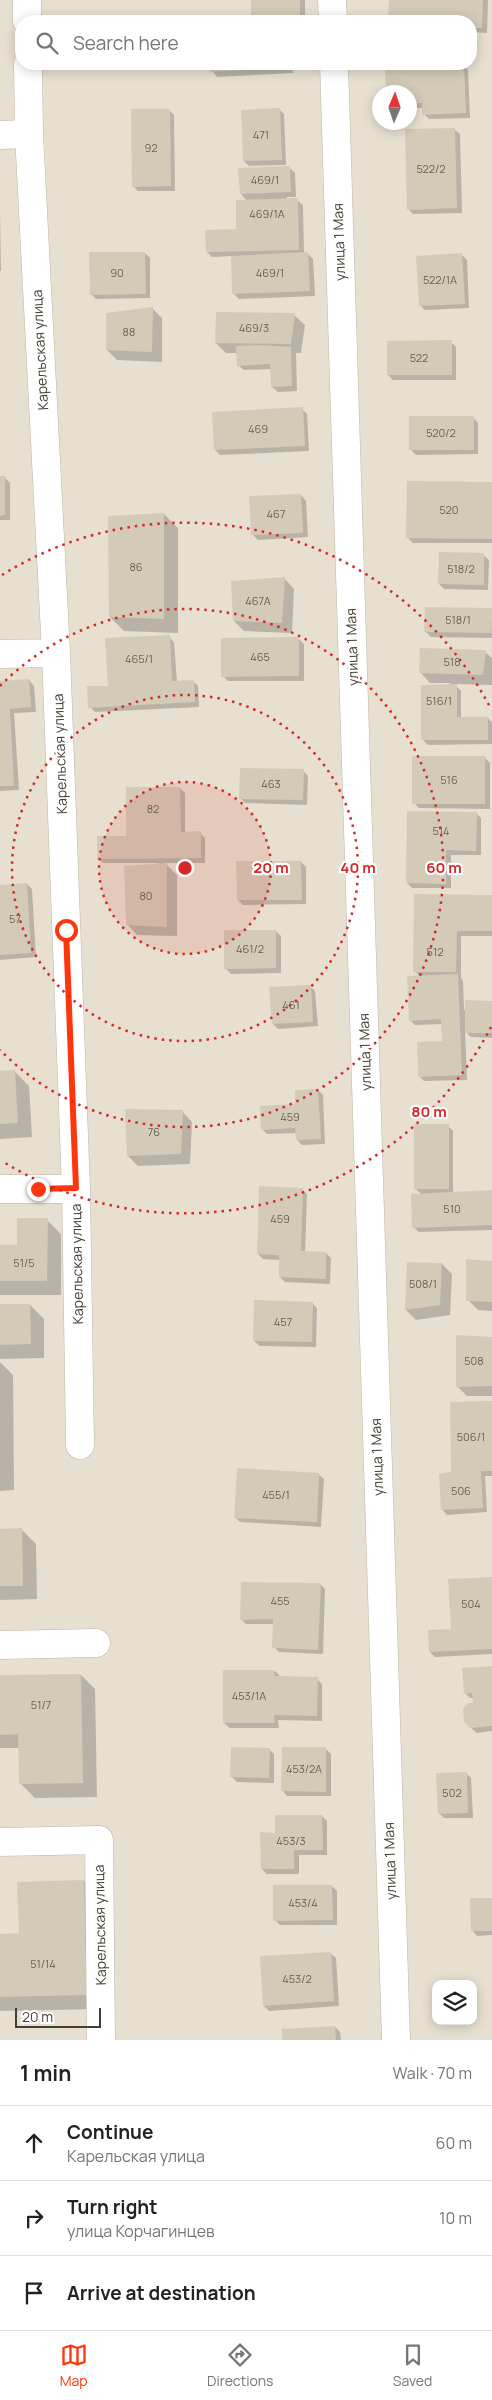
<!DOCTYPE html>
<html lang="en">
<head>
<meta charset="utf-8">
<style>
	body { margin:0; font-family:Manrope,sans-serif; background:#f2f2f2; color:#222 }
	.controls { position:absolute; right:15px; bottom:15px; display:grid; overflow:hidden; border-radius:10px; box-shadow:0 2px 12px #0003 }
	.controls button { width:45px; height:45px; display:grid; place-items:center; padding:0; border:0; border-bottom:1px solid #e0e0e0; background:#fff; color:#222; font:25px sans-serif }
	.compass { position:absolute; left:372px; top:85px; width:45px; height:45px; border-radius:50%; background:#fff; box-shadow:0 2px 12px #0003; rotate:2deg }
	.scale { position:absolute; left:15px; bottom:12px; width:86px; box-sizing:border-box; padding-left:5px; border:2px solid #443e33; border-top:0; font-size:14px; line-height:18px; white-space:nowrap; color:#443e33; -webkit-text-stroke:4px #fff; paint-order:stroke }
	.stop { position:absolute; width:15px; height:15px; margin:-11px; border:4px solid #ff350d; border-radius:50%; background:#fff }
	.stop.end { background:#ff350d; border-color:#fff; box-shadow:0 1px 5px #0008 }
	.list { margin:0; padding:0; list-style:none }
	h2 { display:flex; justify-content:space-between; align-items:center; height:65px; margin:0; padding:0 20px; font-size:21px }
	h2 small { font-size:16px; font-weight:400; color:#767676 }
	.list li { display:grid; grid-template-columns:32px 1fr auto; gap:15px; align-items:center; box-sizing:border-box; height:75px; padding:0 20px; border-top:1px solid #e0e0e0 }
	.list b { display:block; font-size:19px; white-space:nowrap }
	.list p { margin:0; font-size:16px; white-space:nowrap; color:#767676 }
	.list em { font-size:16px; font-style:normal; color:#767676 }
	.icon { flex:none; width:28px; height:28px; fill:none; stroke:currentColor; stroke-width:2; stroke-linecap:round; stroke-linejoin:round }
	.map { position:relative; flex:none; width:492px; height:2040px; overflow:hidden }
	.search { position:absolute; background:#fff; box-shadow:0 2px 12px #0003; left:15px; right:15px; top:15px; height:55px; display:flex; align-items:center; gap:12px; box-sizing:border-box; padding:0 18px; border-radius:20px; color:#767676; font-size:19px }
	.sheet { height:290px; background:#fff }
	nav { display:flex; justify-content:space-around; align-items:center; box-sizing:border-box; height:70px; border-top:1px solid #e0e0e0; background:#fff; font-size:14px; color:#767676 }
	nav a { display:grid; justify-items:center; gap:2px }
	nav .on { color:#ff350d }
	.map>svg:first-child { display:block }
	.residential { fill:#e7e0d0; fill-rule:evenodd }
	.shadow { fill:#0003 }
	.building { fill:#d4cab8 }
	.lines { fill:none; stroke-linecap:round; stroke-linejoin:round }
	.minor-casing { stroke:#beb6a5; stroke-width:29 }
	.minor { stroke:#fff; stroke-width:28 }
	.route { stroke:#ff350d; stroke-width:6 }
	.ring { fill:none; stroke:#d62828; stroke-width:2.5; stroke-dasharray:2.5 5 }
	.labels { text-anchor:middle; stroke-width:4.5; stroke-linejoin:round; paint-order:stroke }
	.number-label { font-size:11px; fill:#686154 }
	.street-label { font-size:14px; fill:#443e33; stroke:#fff }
	.centre { fill:#d62828; stroke:#fff; stroke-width:2.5 }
	.ring-label { font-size:15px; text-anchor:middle; font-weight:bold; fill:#d62828; stroke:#fff; stroke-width:4.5; stroke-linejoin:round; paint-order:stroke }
</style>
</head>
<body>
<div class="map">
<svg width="492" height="2040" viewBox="0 0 492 2040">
	<rect width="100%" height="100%" fill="#f2eee3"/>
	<path class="residential" d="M0,0H492V2040H0ZM21,21H471V64H21ZM380,92H410V122H380ZM436,1984H473V2021H436Z"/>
	<path class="shadow" d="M253,0H305V21H253Z
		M390,0H488L487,33L471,32V21H390Z
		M211,64H292L293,73L217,77L212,71Z
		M463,65L468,70L470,118L429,119L424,114L423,108H410V92H387L386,68Z
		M279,109L284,114L286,165L249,166L244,161Z
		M169,110L174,115L175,191H138L133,186Z
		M454,129L460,134L462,213L413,214L408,209Z
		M290,168L295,173L296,197H287V200H297L303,205L304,254H308L313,259L315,296L239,299L234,294L232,256L212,257L207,252L238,230L247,201L241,194Z
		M0,210L1,271H0Z
		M145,253L150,258V298L96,299L91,294Z
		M462,255L467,260L469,308L425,310L420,305Z
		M152,308L162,318V362L117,360L107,350Z
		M294,315L305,325L301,353H296L297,391L278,392L272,387L271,369L244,370L238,365V353H226L216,343Z
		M451,342L456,347V380H393L388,375Z
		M302,409L307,414L309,451L220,455L215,450Z
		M473,417L478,423V454L416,455L410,449Z
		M0,477H4L10,483V520H0Z
		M492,483V543H413L408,538Z
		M301,495L306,501L308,537L258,540L253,535Z
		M164,514L178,528V633L124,631L110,617Z
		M483,555L489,560L488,590L444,589L439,584Z
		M284,578L294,589L292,633L244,631L234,621Z
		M491,610L492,638L431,637L425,631Z
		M169,637L174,642L177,682L193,681L198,686L199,707L95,712L90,707L109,687Z
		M298,638L304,644V681H228L223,676Z
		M485,652L492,658V685L454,684L461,691V719L488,718L492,723V744L428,745L423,740L450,683H430L420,672Z
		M29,680L34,686L36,712L14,713L19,790L0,791V682Z
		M485,758L490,763V809L419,808L414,803Z
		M303,771L308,776L307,805L245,803L240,798Z
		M180,788L185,793V833H200L205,838V863H165L177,875V936L137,935L127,924L159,863H103L98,858L127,837Z
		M476,813L481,818V855H451V888H412L407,883Z
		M301,862L306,867V904L243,905L238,900Z
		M27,884L32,889L36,957L0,960V886Z
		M492,897V936H461V978L463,981L464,1010L492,1002V1038L471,1037L465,1031L467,1080L424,1081L419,1076L443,1042V1024L415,1025L410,1020L420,977L415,971Z
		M276,931L281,936V973L231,974L226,969Z
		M310,986L315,991L318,1026L278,1029L273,1024Z
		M15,1072L29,1086L32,1137L0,1139V1073Z
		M318,1090L323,1095L325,1144L302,1145L297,1140L296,1133L267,1134L262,1129Z
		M182,1111L192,1122L190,1164L138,1166L128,1156Z
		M448,1126L453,1131V1193L492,1192V1230L419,1232L413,1227L421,1194L415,1188Z
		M302,1189L307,1194L305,1253H326L331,1258L330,1284L285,1282L280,1277V1260L263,1259L258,1254Z
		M47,1220L61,1234V1295H0V1246H18Z
		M492,1263V1311L478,1310L468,1300Z
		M408,1264H442L452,1274L450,1315L416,1320L406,1310Z
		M312,1303L317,1308L316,1347L260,1346L254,1341Z
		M30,1305L44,1319V1358L0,1359V1306Z
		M492,1338V1396H467L457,1386Z
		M0,1362L13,1375L14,1490L0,1491Z
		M492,1403V1476H485L487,1512L447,1515L442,1509L453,1473Z
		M318,1474L324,1479L321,1527L240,1522L235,1517Z
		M0,1530H22L36,1544L37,1599L0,1600Z
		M492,1578V1654L435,1657L430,1652L452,1630Z
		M320,1584L325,1589L323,1654L279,1652L274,1647V1624H246L241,1619Z
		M492,1667V1731L477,1733L470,1727L474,1698H470L465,1693Z
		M275,1671L280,1676L317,1679L322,1684V1721L278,1720L279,1728H230L224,1723Z
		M81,1675L95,1689L97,1797L35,1798L21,1784L20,1748H0V1676Z
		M269,1749L274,1754V1783L237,1782L232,1777Z
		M326,1749L331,1754V1796H287L282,1790Z
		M466,1773L471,1778L473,1818H444L439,1813Z
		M322,1816L327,1821V1855H299V1874H267L262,1869L276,1834Z
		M84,1881L98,1895L101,2009L0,2011V1935H20Z
		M332,1886L337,1891V1925H280L275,1920Z
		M492,1899V1935L477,1936L472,1930Z
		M330,1953L336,1958L339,2006L269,2011L264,2006Z
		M445,2021H472V2023L446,2022Z
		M335,2027L340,2032L341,2040H283Z"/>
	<path class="building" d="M251,0H300V21H251Z
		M389,0H483L482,28H471V21H388Z
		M210,64H288V68L210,72Z
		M464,64L466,113L422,115V103H410V92H386L385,66Z
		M280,108L282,160L243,161L241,110Z
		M131,109H170L171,186L132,187Z
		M455,128L457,208L407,210L405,129Z
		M290,166L291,192L240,194L238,168Z
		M298,198L299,250L206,252L205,230L236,229V200Z
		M89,252H145L146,294L90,295Z
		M308,252L310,291L232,294L231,256Z
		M462,253L465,304L419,306L416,256Z
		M153,307L152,352L106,350V313Z
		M216,312L295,313L291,344L215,343Z
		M452,340V375H387V341Z
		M261,345L291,347L292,386L271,387L270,364L237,366L236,346Z
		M303,407L305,446L214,450L212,412Z
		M409,416H474V450H409Z
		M0,476H5V515L0,516Z
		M407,481L492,482V539L406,538Z
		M301,494L303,533L251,535L249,496Z
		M164,513V619L109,617L108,516Z
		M439,552L484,553V585L438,584Z
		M285,577L282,623L233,621L231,581Z
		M425,607L492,608L491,633L424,632Z
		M170,635L172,681L194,680L195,702L88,708L87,686H108L105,638Z
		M299,637V676L221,677V638Z
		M420,648L486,650L483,675L419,673Z
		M29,679L31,707L10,709L14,786H0V681Z
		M457,684V717H488V740H421V685Z
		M412,756H485V804H412Z
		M240,768L304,769L303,800L239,799Z
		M126,787H180L181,832L201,831V858L97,859V836H126Z
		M407,811L477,812L476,851L446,850V884L406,883Z
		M236,861H301L302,900H237Z
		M167,863V927L126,925L124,866Z
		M27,883L31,953L0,955V885Z
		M414,894L492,895V931H457L456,972H413Z
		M224,930H276V968L224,969Z
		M458,974L462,1075L418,1077L417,1042L442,1041L441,1019L409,1021L407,976Z
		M311,985L313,1022L272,1024L269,987Z
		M465,1000L492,1001V1033H465Z
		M15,1070L18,1123L0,1124V1071Z
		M318,1089L321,1139L296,1140L295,1128L261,1130L260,1106L295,1104V1090Z
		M125,1109L183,1110L181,1154L127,1156Z
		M414,1124H449V1189H414Z
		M259,1186L303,1188L301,1251L326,1252V1279L279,1277V1255L257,1254Z
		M492,1190V1225L412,1228L411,1194Z
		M17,1218H48L47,1281H0V1245H17Z
		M466,1259L492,1261V1302L466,1301Z
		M407,1262L442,1263L440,1305L405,1310Z
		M254,1300L313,1302L312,1342L253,1341Z
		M0,1304H30L31,1344L0,1345Z
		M456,1335L492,1337V1386L456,1387Z
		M492,1401V1471H481L483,1508L441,1510L439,1474L451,1472L450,1402Z
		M237,1468L319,1473L317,1522L234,1518Z
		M22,1528L23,1586H0V1529Z
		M492,1577V1649L429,1652L428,1630L451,1629L448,1579Z
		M241,1582L321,1583L318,1650L272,1648L273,1619L240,1620Z
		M492,1666V1726L470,1728L464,1722L463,1709L468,1703H473L472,1693L464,1694L462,1668Z
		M223,1670H275L274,1676L318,1677L317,1716L274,1715L275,1723H223Z
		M81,1674L83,1783L19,1784L18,1734L0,1735V1675Z
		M231,1747L270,1748L269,1778L230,1777Z
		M282,1747H326V1792L281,1791Z
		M467,1772L468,1813L438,1814L436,1773Z
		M275,1815H322L323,1850H294V1869H261L260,1832L275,1833Z
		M84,1880L87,1995L0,1997V1934L19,1933L17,1882Z
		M273,1885H332L333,1920L273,1921Z
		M470,1898H492V1931H471Z
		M331,1952L334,2001L263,2006L260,1956Z
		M440,1980H467V1984H440Z
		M335,2026L336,2040H282V2029Z"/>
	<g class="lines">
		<defs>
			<path id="minor" d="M27,0V21
				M332,0L333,21
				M28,64L29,134L56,653L76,1189L80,1445
				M334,64L396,2040
				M0,135L29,134
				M0,654L56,653
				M0,1189H76
				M0,1645L96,1643
				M0,1842L99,1840L101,2040"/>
		</defs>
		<use href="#minor" class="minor-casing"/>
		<use href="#minor" class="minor"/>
	</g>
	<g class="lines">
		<path class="route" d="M38,1189L76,1188L66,930"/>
	</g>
	<circle cx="185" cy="868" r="86" fill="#d62828" fill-opacity=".12"/>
	<g class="ring">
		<circle cx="185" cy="868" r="86"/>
		<circle cx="185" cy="868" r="173"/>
		<path d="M0 686A259 259 0 1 1 0 1050"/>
		<path d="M491 1027A345 345 0 0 1 2 1161M2 575A345 345 0 0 1 491 709"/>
	</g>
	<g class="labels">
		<g class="number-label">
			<text x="261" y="139">471</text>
			<text x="151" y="152">92</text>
			<text x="431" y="173">522/2</text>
			<text x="265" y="184">469/1</text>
			<text x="267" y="218">469/1А</text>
			<text x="117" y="277">90</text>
			<text x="270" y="277">469/1</text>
			<text x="440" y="284">522/1А</text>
			<text x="254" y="332">469/3</text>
			<text x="129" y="336">88</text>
			<text x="419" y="362">522</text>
			<text x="258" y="433">469</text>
			<text x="441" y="437">520/2</text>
			<text x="449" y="514">520</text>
			<text x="276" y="518">467</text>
			<text x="136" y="571">86</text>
			<text x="461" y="573">518/2</text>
			<text x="258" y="605">467А</text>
			<text x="458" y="624">518/1</text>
			<text x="260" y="661">465</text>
			<text x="139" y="663">465/1</text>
			<text x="452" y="666">518</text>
			<text x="439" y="705">516/1</text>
			<text x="449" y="784">516</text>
			<text x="271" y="788">463</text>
			<text x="153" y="813">82</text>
			<text x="441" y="835">514</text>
			<text x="146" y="900">80</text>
			<text x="15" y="923">57</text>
			<text x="250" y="953">461/2</text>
			<text x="435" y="956">512</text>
			<text x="291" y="1009">461</text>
			<text x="290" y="1121">459</text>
			<text x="154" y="1136">76</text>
			<text x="452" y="1213">510</text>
			<text x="280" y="1223">459</text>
			<text x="24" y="1267">51/5</text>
			<text x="423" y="1288">508/1</text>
			<text x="283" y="1326">457</text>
			<text x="474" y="1365">508</text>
			<text x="471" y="1441">506/1</text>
			<text x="461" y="1495">506</text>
			<text x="276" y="1499">455/1</text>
			<text x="280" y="1605">455</text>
			<text x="471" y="1608">504</text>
			<text x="249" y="1700">453/1А</text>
			<text x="41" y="1709">51/7</text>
			<text x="304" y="1773">453/2А</text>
			<text x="452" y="1797">502</text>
			<text x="291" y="1845">453/3</text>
			<text x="303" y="1907">453/4</text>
			<text x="43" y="1968">51/14</text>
			<text x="297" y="1983">453/2</text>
		</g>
		<g class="street-label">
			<text transform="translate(339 242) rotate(-92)" y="5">улица 1 Мая</text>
			<text transform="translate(40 350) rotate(-93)" y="5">Карельская улица</text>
			<text transform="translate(352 647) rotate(-92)" y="5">улица 1 Мая</text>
			<text transform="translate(60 754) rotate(-92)" y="5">Карельская улица</text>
			<text transform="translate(365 1052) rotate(-92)" y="5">улица 1 Мая</text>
			<text transform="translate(77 1264) rotate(-91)" y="5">Карельская улица</text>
			<text transform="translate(377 1457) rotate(-92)" y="5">улица 1 Мая</text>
			<text transform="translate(390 1861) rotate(-92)" y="5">улица 1 Мая</text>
			<text transform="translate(100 1925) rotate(-91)" y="5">Карельская улица</text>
		</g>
	</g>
	<circle cx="185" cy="868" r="8" class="centre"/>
	<g class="ring-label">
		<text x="271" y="873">20 m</text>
		<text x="358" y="873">40 m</text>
		<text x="444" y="873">60 m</text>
		<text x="429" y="1117">80 m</text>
	</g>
</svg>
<div class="controls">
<button><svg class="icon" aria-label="layers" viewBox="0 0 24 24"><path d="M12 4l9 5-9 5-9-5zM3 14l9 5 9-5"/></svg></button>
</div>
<svg class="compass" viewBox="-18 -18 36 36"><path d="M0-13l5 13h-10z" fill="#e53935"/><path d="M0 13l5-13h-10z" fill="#767676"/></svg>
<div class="scale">20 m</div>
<div class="stop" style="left:66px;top:930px"></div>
<div class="stop end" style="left:38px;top:1189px"></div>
<div class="search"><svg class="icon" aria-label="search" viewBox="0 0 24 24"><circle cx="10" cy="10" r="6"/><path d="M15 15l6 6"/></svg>Search here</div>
</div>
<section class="sheet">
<h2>1 min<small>Walk · 70 m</small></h2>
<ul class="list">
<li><svg class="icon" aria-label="ahead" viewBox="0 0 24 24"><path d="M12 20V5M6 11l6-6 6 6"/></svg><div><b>Continue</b><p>Карельская улица</p></div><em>60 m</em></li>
<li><svg class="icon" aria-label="right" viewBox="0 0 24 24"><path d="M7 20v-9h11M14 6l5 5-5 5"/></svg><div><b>Turn right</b><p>улица Корчагинцев</p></div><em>10 m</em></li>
<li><svg class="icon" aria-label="arrive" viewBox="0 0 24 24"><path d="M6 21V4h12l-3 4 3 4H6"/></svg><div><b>Arrive at destination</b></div></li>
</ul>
</section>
<nav>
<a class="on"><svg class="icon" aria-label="map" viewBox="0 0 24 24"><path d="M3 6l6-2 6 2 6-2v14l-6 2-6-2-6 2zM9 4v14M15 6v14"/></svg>Map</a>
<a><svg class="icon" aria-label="directions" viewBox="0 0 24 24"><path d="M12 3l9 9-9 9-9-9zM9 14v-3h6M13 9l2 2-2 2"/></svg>Directions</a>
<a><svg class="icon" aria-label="saved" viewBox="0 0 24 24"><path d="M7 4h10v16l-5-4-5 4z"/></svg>Saved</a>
</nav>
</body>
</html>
